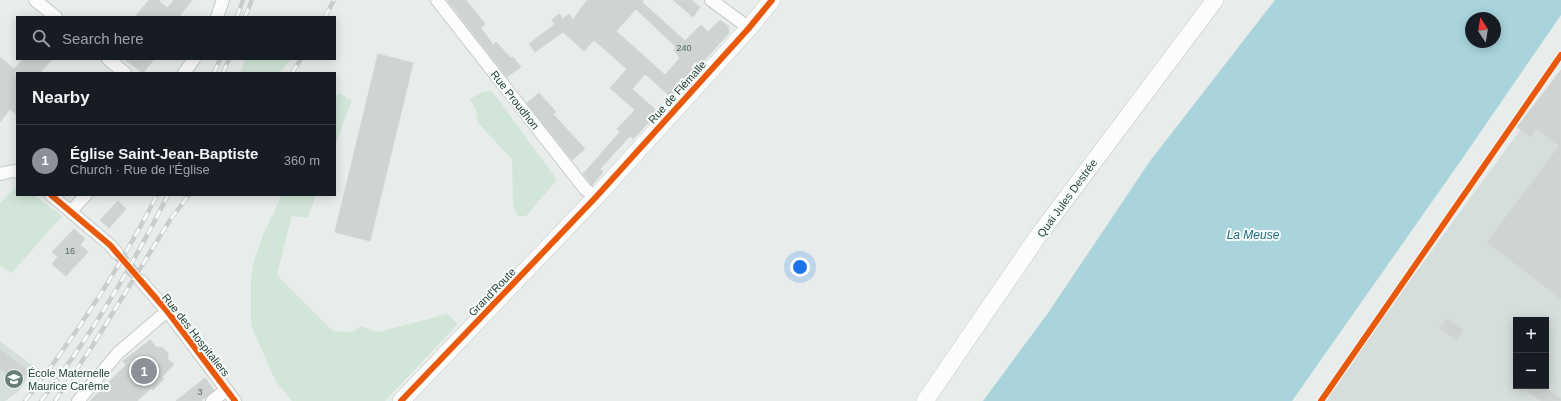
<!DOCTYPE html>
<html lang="en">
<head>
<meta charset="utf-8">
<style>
	body { margin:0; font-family:Arial,sans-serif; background:#20242c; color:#f1f3f6 }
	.controls { position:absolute; right:12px; bottom:12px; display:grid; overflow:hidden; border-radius:0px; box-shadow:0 2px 10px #0003 }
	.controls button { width:36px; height:36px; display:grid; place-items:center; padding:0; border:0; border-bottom:1px solid #363941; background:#171b24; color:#f1f3f6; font:20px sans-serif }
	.compass { position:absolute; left:1465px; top:12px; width:36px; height:36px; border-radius:50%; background:#171b24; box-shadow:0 2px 10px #0003; rotate:348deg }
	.you { position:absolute; left:800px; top:267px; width:14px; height:14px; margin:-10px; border:3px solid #fff; border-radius:50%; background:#1a73e8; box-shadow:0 0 0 6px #1a73e833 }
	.badge { display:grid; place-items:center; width:26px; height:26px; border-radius:50%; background:#8c9099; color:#fff; font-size:13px; font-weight:700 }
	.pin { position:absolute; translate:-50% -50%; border:2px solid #fff; box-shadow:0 1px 4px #0006 }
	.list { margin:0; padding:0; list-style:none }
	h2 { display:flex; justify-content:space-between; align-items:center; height:52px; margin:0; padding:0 16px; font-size:17px }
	h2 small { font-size:13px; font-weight:400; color:#9ea1a6 }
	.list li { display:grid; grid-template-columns:26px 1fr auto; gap:12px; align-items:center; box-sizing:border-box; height:72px; padding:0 16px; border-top:1px solid #363941 }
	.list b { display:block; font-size:15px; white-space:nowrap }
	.list p { margin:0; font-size:13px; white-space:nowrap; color:#9ea1a6 }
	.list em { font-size:13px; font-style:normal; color:#9ea1a6 }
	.icon { flex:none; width:22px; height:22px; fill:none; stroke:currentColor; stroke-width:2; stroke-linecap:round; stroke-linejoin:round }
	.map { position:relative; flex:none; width:1561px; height:401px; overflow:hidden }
	.search { position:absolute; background:#171b24; box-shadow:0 2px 10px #0003; left:16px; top:16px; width:320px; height:44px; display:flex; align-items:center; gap:10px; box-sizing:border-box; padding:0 14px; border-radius:0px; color:#9ea1a6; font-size:15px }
	.panel { position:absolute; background:#171b24; box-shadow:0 2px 10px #0003; left:16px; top:72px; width:320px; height:124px; border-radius:0px }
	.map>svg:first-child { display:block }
	.built { fill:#d6dedb; fill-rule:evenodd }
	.green { fill:#d1e6d8 }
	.water { fill:#a9d4db; fill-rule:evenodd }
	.building { fill:#cfd4d2; stroke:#d1d6d4; fill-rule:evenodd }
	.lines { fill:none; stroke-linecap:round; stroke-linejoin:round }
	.street-tunnel { stroke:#c1cbc8; stroke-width:12; stroke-dasharray:12 6; stroke-linecap:butt }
	.street-casing { stroke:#c5cac8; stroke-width:14 }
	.secondary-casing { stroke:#c3cbc8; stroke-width:18 }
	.street { stroke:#fcfcfc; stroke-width:12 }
	.secondary { stroke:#fcfcfc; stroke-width:17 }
	.rail-casing { stroke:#c9cdcc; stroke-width:4.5 }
	.rail { stroke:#f7fbf9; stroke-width:3; stroke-dasharray:9; stroke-linecap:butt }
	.cycleway-casing { stroke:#f7fbf9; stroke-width:8 }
	.cycleway { stroke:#e8590c; stroke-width:6 }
	.labels { text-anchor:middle; stroke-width:4; stroke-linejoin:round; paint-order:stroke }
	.number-label { font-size:9px; fill:#506761 }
	.street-label { font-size:11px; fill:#24423a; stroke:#f7fbf9 }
	.poi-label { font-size:11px; fill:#24423a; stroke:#f7fbf9; text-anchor:start }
	.water-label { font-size:12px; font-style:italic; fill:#1c6f80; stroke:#f7fbf9 }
</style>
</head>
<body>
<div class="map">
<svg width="1561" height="401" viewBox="0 0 1561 401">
	<rect width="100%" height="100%" fill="#e8edeb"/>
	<path class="built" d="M1561,74V401H1324L1414,275ZM1516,320H1546V386H1516Z
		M0,341L34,367L20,390L5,401H0Z"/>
	<path class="green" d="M246,59H291L279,73H240Z
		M492,91L555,177L556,181L526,216H518L513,205L512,159L478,123L476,110L470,99L482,92Z
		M339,93L352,100L335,145V99Z
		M17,186V195H34L62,216L12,273L0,266V203Z
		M282,195H316L308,218L292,216L277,275L333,331L352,332L361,326L378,332L447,314L458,324L385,401H292L276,382L251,325V281L253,264L263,235Z"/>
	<path class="water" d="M1275,0H1561V15L1462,159L1292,401H983L1048,313L1150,161ZM1471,18H1495V42H1471Z"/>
	<path class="building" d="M149,0H158L167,8L174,0H192L179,17H135Z
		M447,0H466L485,24L481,28L493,45L496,42L511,58L513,57L521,67L507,77Z
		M587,0H644L642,2L685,41L701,25L708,32L720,20L728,26L729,33L671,97L645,74L632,89L658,112L633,139L630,136L618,149L600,169L603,172L592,185L583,174L620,132L617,129L635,110L610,88L627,69L594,40L584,51L563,32L535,52L529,44L555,24L552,20L559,14L563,19L569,14L573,20ZM636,9L676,47L674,50L680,58L665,75L616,31Z
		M673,0H691L700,7L693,17Z
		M378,54L413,63L370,241L335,232Z
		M0,57L14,69L23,59H52L40,73H17V115L10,109L0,122Z
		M124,59H154L143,73Z
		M1561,70V299L1487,242L1559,146L1536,128L1530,137L1517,127Z
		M539,93L556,112L553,114L585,149L572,160L527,103Z
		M118,201L126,209L109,228L100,220Z
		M74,229L85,239L80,245L88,252L66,276L52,264L58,257L52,252Z
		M1447,319L1463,330L1456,340L1440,328Z
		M150,340L156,347L163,348L168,353V360L174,364L162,377L164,379L153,390L151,388L137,401H90L126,365L123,361Z
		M0,349L28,371L19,383L0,369Z
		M205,378L214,390L206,397L201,401H176Z
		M1532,386H1543L1561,399V401H1541L1528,392Z"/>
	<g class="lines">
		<path class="street-tunnel" d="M117,253L141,281"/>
		<defs>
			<path id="street" d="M35,0L56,17
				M437,0L585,189L596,197
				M711,0L749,28
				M217,17L223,0
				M108,59L125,73
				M184,73L194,59
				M0,174L13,171L17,172
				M51,195L110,245L117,253
				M71,211L86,195
				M141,281L167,311L235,401
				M78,401L118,353L167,311
				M212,401L226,390"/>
			<path id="secondary" d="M401,401L596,197L749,28L772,0
				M925,401L1038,236L1215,0"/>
		</defs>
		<use href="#street" class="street-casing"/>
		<use href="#secondary" class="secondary-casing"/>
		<use href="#street" class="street"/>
		<use href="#secondary" class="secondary"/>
		<defs>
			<path id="rail" d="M237,17L243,0
				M245,17L252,0
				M325,17L334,0
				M214,73L220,59
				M223,73L229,59
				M292,73L301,59
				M25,401C75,337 120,268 157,195
				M41,401C90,337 132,267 168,195
				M55,401L93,345L170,220L189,195"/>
		</defs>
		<use href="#rail" class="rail-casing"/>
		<use href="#rail" class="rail"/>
		<defs>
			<path id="cycleway" d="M51,195L110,245L167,311L235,401
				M401,401L596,197L749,28L772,0
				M1321,401L1561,55"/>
		</defs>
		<use href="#cycleway" class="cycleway-casing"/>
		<use href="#cycleway" class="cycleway"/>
	</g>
	<defs>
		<symbol id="school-disc" viewBox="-11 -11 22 22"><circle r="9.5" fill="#697e78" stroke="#f7fbf9"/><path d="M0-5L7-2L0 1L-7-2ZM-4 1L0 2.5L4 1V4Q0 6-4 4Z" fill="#fff"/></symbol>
	</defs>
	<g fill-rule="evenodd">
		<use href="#school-disc" x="3" y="368" width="22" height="22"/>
	</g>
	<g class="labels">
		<g class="number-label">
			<text x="684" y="51">240</text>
			<text x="70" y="254">16</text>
			<text x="200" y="395">3</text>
		</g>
		<g class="street-label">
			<text transform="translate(677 92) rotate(-48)" y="4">Rue de Flémalle</text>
			<text transform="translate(515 100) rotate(52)" y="4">Rue Proudhon</text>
			<text transform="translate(1067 198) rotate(-54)" y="4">Quai Jules Destrée</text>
			<text transform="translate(492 292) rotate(-46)" y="4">Grand'Route</text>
			<text transform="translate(196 335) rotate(52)" y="4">Rue des Hospitaliers</text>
		</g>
		<g class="poi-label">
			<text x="28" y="377">École Maternelle<tspan x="28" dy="13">Maurice Carême</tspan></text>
		</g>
		<g class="water-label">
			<text x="1253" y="239">La Meuse</text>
		</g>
	</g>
</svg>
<div class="controls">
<button>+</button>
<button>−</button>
</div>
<svg class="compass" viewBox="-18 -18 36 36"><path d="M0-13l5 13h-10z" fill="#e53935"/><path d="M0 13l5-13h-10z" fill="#9ea1a6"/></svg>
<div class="you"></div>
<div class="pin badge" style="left:144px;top:371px">1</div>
<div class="search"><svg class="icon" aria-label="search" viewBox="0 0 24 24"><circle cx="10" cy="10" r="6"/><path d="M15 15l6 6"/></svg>Search here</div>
<section class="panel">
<h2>Nearby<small></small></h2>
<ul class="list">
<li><span class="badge">1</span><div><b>Église Saint-Jean-Baptiste</b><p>Church · Rue de l'Église</p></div><em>360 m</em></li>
</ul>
</section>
</div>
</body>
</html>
